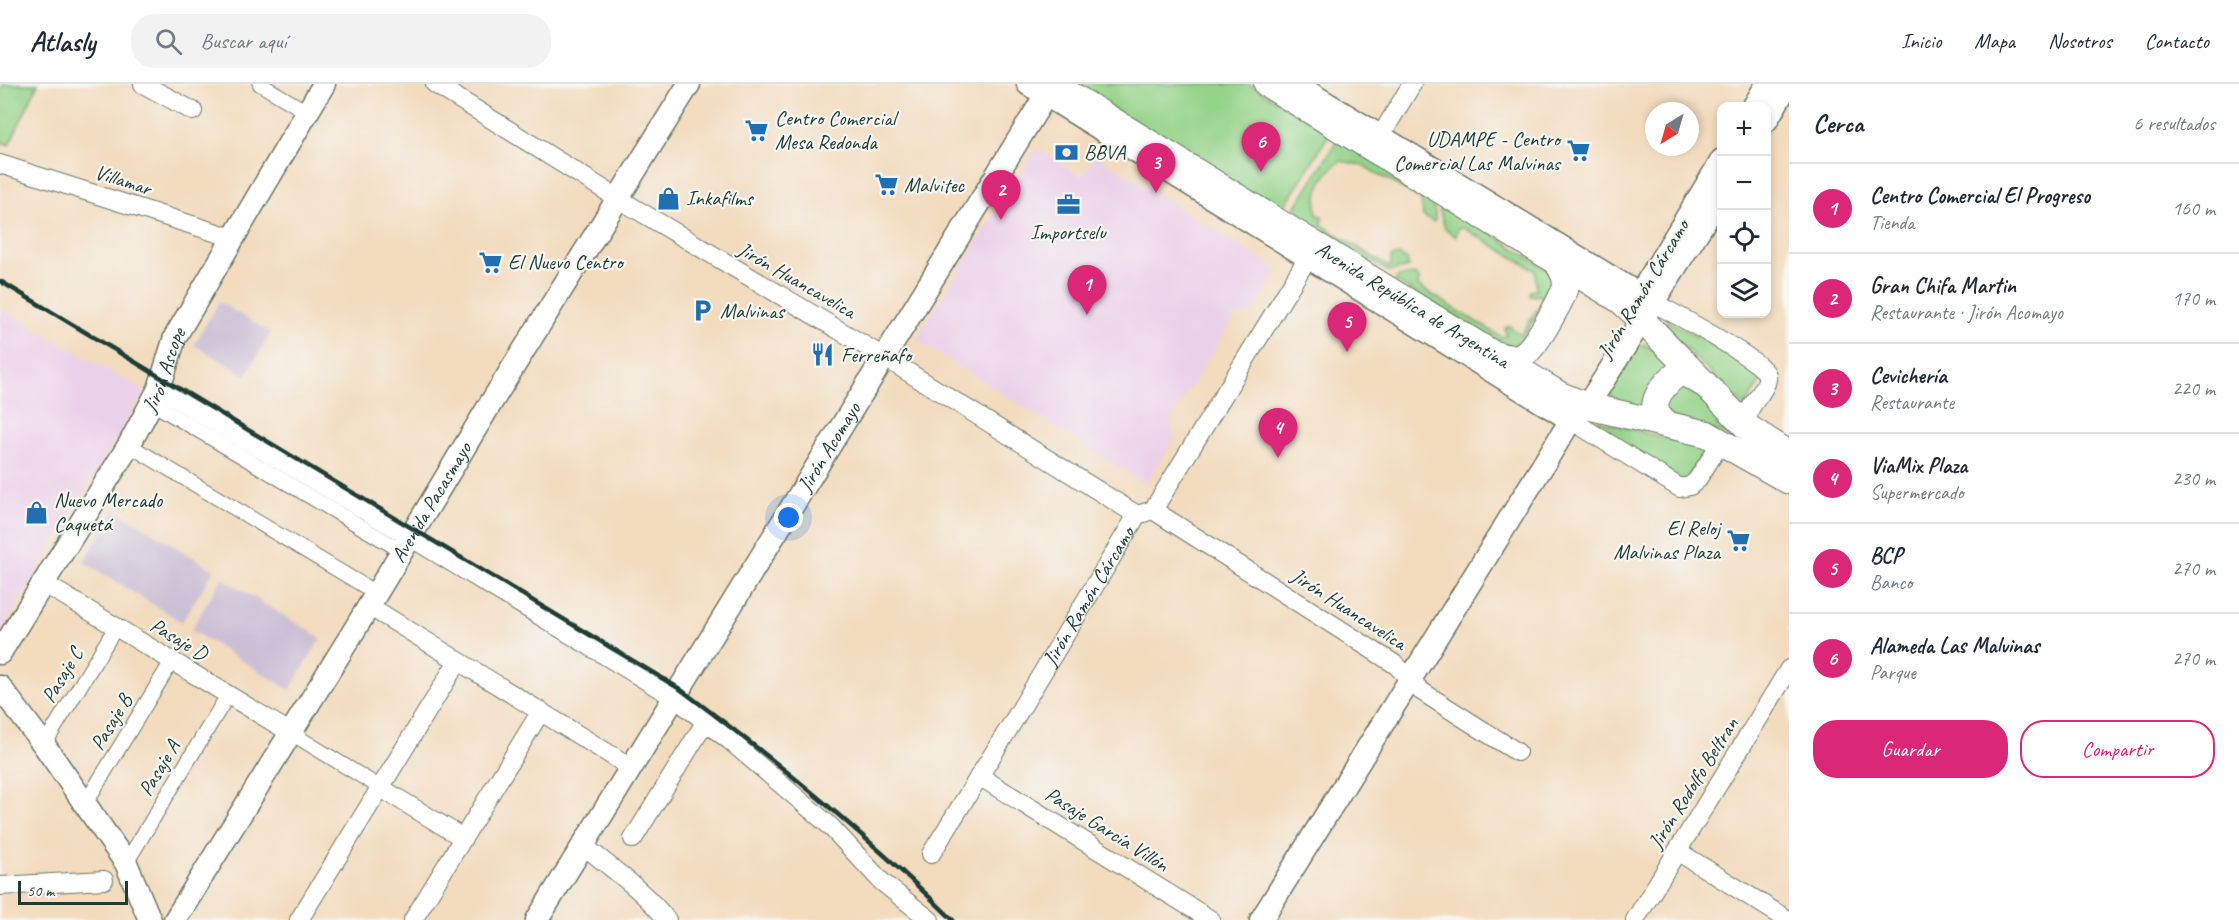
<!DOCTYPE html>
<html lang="es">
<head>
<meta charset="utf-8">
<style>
	body { margin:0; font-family:Caveat,sans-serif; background:#f2f2f3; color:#1f2937 }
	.controls { position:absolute; right:18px; top:18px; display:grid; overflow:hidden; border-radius:12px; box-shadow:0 3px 9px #0003 }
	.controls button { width:54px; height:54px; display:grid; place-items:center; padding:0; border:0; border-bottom:2px solid #e0e1e3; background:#fff; color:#1f2937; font:30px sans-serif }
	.compass { position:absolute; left:1645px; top:18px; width:54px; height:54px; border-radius:50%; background:#fff; box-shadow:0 3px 9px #0003; rotate:217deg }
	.scale { position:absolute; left:18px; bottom:15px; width:110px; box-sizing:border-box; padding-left:6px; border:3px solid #1f3d34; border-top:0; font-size:16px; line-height:21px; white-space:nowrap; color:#1f3d34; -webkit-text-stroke:4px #f6f6f2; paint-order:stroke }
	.you { position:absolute; left:789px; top:434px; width:21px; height:21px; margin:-15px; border:4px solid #fff; border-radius:50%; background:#1a73e8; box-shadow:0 0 0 9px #1a73e833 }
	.badge { display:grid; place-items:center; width:39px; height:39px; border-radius:50%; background:#db2777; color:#fff; font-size:20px; font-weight:700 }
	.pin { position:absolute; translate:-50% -50px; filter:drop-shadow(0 2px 3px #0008) }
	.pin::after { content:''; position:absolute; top:32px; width:21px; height:18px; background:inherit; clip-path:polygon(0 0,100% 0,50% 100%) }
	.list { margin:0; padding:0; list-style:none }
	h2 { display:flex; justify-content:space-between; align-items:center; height:78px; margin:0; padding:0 24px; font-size:26px }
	h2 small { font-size:20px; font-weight:400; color:#747a83 }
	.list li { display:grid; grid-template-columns:39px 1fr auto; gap:18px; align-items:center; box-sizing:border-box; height:90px; padding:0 24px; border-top:2px solid #e0e1e3 }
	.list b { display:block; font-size:22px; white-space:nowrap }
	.list p { margin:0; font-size:20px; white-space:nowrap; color:#747a83 }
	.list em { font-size:20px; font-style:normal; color:#747a83 }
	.actions { display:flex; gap:12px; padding:18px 24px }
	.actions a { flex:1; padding:14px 0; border:2px solid #db2777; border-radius:24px; text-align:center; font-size:21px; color:#db2777 }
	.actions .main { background:#db2777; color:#fff }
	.icon { flex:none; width:33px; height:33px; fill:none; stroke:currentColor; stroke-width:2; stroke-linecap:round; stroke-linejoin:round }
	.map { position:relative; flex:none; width:1789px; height:836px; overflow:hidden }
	header { display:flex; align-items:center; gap:36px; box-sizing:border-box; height:84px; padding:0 30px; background:#fff; border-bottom:2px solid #e0e1e3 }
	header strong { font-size:28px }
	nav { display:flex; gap:33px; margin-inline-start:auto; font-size:21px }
	.search { width:420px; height:54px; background:#f2f2f3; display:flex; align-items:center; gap:15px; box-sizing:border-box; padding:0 21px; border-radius:24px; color:#747a83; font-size:22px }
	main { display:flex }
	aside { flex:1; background:#fff }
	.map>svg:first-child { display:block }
	.built { fill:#ecd1ea }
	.industrial { fill:#cbbfd5 }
	.green { fill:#94d388; stroke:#5a885e; stroke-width:1.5 }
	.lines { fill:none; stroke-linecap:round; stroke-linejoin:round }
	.pedestrian-casing { stroke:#697464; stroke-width:16 }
	.minor-casing { stroke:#697464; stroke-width:20 }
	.tertiary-casing { stroke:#697464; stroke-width:25 }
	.secondary-casing { stroke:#697464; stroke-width:28 }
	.pedestrian { stroke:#fff; stroke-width:14 }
	.minor { stroke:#fff; stroke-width:18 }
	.tertiary { stroke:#fff; stroke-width:22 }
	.secondary { stroke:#fff; stroke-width:26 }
	.rail { stroke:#1f3d34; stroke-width:4.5 }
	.labels { text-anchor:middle; stroke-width:4.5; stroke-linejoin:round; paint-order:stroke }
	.poi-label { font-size:21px; fill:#1f3d34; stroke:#f6f6f2; text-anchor:start }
	.street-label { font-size:21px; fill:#1f3d34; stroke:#f6f6f2 }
</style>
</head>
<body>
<header>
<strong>Atlasly</strong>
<div class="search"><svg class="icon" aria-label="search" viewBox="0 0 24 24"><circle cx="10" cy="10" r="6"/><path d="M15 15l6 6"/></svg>Buscar aquí</div>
<nav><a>Inicio</a><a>Mapa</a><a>Nosotros</a><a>Contacto</a></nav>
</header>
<main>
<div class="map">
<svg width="1789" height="836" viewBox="0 0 1789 836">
	<rect width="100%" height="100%" fill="#f6f6f2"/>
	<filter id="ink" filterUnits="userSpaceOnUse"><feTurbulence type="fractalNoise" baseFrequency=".0167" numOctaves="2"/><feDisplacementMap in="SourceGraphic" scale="12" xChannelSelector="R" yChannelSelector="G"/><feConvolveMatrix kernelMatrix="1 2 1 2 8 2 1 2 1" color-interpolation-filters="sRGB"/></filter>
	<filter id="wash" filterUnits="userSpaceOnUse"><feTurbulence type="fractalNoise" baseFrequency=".008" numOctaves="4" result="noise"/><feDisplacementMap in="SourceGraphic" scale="24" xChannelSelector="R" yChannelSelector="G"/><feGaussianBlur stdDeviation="1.35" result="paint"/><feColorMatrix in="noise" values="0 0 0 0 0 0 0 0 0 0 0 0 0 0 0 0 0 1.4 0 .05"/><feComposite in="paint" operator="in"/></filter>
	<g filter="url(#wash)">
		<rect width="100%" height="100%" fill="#f3dbbe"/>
		<path class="built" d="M1037,64L1082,93L1096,71L1278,186L1251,230L1234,233L1170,337L1175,353L1145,400L916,255Z
			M0,224L145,307L0,549Z"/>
		<path class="industrial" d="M219,218L271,249L246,291L194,261Z
			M115,426L214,486L182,538L84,478Z
			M222,494L321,554L290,606L191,546Z"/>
		<path class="green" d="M4,0H38L9,61L0,57V8Z
			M1071,0H1249L1330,49L1281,128Z
			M1338,55L1393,88L1403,102L1433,123L1435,128V136L1433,138L1423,132L1421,115L1362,81L1341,77C1322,90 1314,109 1317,131L1322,132V141L1387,182H1391V173L1399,171L1407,176L1409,183L1391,187L1386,186L1359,169L1343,165L1290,132Z
			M1449,121L1555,191L1553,206L1522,256L1508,264L1395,197L1398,193L1415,190L1419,194L1418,202L1501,253L1506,252L1505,244L1509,242L1521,251L1542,218L1541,211L1530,212V207L1536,205L1535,186L1464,144H1458L1456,153L1445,144L1439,125Z
			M1667,236L1764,291L1745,323L1668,247L1666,238Z
			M1644,260L1654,266L1740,353H1733L1615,316L1610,310L1611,306L1637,264Z
			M1598,336L1702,364L1703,372L1685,397L1593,345Z"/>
	</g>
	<g filter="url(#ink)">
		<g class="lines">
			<defs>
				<path id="pedestrian" d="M260,0L307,28
					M152,319L402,467
					M129,361L376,509
					M291,649L381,704
					M44,661L116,543
					M85,720L172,577
					M126,779L228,611"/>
				<g id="minor">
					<path d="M143,0L193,27"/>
					<path d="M435,0L619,115L884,273L1137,431"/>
					<path d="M1374,63L1412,0"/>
					<path d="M0,80L233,154"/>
					<path d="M1653,219C1670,227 1765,278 1767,291C1769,302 1755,315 1750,325C1748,330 1748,337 1747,343"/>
					<path d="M159,305L410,453L675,614L729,656L830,742L882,798L930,836"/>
					<path d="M1571,336L1680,404L1690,402L1697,396L1722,357"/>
					<path d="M1153,426L1396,581L1421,607L1517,668"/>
					<path d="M45,500L291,649"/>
					<path d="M369,522L632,684"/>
					<path d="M979,692L1211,836"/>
					<path d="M381,704L463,754"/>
					<path d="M633,755L706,637"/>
					<path d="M583,761C612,785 643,806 667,836"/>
					<path d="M1677,767L1788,836"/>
					<path id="s1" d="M931,770L1011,641L1137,431L1153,426L1309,172"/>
					<path d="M0,802L104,796"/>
					<path d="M299,836L458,577"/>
					<path d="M413,836L541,627"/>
					<path d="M1635,836L1789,585"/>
				</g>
				<g id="tertiary">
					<path d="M1028,0L1571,336"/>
					<path d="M1295,0L1653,219"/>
					<path d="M1754,22L1767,0"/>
					<path d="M1766,37L1788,0"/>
					<path d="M1635,218L1722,76"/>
					<path id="s2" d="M0,569L129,361L159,305L175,253L324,0"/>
					<path d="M0,603L44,661L126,779L150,836"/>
					<path id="s3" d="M175,836L355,545L489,322L689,0"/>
					<path id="s4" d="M537,836L1046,11"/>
					<path d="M1261,836L1571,336L1587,322L1722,110"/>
				</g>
				<g id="secondary">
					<path id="s5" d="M1053,0L1560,311L1587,322L1707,350L1789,397"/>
					<path d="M1267,0L1620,216L1642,236L1747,343L1789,370"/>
					<path d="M1495,270C1504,273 1514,276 1523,271C1536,263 1558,221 1565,206C1568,194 1562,187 1556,176"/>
					<path d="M1669,341C1664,337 1658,332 1656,326C1652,312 1670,294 1680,289L1688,291L1702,299"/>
				</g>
			</defs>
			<use href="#pedestrian" class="pedestrian-casing"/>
			<use href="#minor" class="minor-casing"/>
			<use href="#tertiary" class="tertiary-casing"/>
			<use href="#secondary" class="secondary-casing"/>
			<use href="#pedestrian" class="pedestrian"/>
			<use href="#minor" class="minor"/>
			<use href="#tertiary" class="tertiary"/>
			<use href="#secondary" class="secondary"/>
			<path class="rail" d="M0,197L680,605C776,676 868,752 953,836"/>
		</g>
	</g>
	<defs>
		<symbol id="supermarket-bare" viewBox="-9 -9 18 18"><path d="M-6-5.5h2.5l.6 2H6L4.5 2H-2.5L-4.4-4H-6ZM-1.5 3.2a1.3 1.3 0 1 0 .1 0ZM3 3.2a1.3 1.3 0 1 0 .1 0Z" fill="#1f6fb2" stroke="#f6f6f2" stroke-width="2.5" paint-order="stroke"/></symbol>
		<symbol id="bank-bare" viewBox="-9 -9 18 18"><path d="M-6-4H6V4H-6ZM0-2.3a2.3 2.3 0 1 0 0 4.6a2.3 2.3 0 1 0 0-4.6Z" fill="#1f6fb2" stroke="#f6f6f2" stroke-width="2.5" paint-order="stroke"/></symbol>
		<symbol id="shop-bare" viewBox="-9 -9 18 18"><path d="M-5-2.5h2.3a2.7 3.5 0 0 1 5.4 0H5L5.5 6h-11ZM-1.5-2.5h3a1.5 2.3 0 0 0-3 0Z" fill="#1f6fb2" stroke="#f6f6f2" stroke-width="2.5" paint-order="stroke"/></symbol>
		<symbol id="office-bare" viewBox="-9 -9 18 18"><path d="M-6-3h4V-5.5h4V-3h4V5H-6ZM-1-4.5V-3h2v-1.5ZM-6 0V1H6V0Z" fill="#1f6fb2" stroke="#f6f6f2" stroke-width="2.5" paint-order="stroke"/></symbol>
		<symbol id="parking-bare" viewBox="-9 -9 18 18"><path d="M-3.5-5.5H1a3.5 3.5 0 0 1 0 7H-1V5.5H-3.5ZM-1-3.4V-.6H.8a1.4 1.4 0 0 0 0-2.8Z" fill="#1f6fb2" stroke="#f6f6f2" stroke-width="2.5" paint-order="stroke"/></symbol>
		<symbol id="restaurant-bare" viewBox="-9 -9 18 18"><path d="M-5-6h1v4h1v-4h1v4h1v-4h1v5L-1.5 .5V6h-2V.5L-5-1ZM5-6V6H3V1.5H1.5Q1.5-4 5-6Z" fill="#1f6fb2" stroke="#f6f6f2" stroke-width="2.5" paint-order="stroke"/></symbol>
	</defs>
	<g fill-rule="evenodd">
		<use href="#supermarket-bare" x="740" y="30" width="33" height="33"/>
		<use href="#supermarket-bare" x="1562" y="50" width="33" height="33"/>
		<use href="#bank-bare" x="1050" y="52" width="33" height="33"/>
		<use href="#supermarket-bare" x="870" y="84" width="33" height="33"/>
		<use href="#shop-bare" x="652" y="98" width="33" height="33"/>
		<use href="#office-bare" x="1052" y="104" width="33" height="33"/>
		<use href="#supermarket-bare" x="474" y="162" width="33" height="33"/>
		<use href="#parking-bare" x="686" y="210" width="33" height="33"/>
		<use href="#restaurant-bare" x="806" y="254" width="33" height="33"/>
		<use href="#shop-bare" x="20" y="412" width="33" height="33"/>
		<use href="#supermarket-bare" x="1722" y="440" width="33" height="33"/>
	</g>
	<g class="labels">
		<g class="poi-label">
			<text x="775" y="41">Centro Comercial<tspan x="775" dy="24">Mesa Redonda</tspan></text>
			<text x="1560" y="62" text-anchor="end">UDAMPE - Centro<tspan x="1560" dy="24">Comercial Las Malvinas</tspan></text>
			<text x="1084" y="75">BBVA</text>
			<text x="904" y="108">Malvitec</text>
			<text x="686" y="121">Inkafilms</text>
			<text x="1068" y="155" text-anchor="middle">Importselu</text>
			<text x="508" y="185">El Nuevo Centro</text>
			<text x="720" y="234">Malvinas</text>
			<text x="841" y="278">Ferreñafo</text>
			<text x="54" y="423">Nuevo Mercado<tspan x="54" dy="24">Caquetá</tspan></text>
			<text x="1720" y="451" text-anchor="end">El Reloj<tspan x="1720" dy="24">Malvinas Plaza</tspan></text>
		</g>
		<g class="street-label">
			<text transform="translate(123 96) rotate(18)" y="7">Villamar</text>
			<text transform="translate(797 196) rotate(30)" y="7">Jirón Huancavelica</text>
			<text transform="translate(1643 205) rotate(-59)" y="7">Jirón Ramón Cárcamo</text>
			<text dy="7" stroke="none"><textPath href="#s5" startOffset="422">Avenida República de Argentina</textPath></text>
			<text dy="7" stroke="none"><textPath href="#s2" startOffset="328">Jirón Ascope</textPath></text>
			<text dy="7" stroke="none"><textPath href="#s4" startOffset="556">Jirón Acomayo</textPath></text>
			<text dy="7" stroke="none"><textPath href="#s3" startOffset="490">Avenida Pacasmayo</textPath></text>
			<text dy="7" stroke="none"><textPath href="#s1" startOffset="302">Jirón Ramón Cárcamo</textPath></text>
			<text transform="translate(1349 525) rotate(33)" y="7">Jirón Huancavelica</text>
			<text transform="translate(179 555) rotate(31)" y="7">Pasaje D</text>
			<text transform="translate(62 591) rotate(-59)" y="7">Pasaje C</text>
			<text transform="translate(111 638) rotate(-59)" y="7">Pasaje B</text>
			<text transform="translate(159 684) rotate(-59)" y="7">Pasaje A</text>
			<text transform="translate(1693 699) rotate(-58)" y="7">Jirón Rodolfo Beltran</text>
			<text transform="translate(1107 745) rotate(32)" y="7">Pasaje García Villón</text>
		</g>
	</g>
</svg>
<div class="controls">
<button>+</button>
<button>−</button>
<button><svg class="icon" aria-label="locate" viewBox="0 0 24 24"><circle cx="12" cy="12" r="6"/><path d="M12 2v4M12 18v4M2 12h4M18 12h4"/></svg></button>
<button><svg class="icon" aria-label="layers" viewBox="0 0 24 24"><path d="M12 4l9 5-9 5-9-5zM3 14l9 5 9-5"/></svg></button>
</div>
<svg class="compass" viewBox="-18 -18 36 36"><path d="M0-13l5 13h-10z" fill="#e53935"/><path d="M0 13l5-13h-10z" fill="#747a83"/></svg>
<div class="scale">50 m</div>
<div class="you"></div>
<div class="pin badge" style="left:1087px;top:231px">1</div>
<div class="pin badge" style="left:1001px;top:136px">2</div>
<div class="pin badge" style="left:1156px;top:109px">3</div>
<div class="pin badge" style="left:1278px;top:374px">4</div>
<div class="pin badge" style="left:1347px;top:268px">5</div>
<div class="pin badge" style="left:1261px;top:88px">6</div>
</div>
<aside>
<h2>Cerca<small>6 resultados</small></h2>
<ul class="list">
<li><span class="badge">1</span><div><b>Centro Comercial El Progreso</b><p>Tienda</p></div><em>160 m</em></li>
<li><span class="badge">2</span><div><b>Gran Chifa Martin</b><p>Restaurante · Jirón Acomayo</p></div><em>170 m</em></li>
<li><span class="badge">3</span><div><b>Cevichería</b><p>Restaurante</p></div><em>220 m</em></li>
<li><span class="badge">4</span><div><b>ViaMix Plaza</b><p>Supermercado</p></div><em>230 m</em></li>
<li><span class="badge">5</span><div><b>BCP</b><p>Banco</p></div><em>270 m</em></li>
<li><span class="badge">6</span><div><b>Alameda Las Malvinas</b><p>Parque</p></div><em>270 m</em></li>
</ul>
<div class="actions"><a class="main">Guardar</a><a>Compartir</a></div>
</aside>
</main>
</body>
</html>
